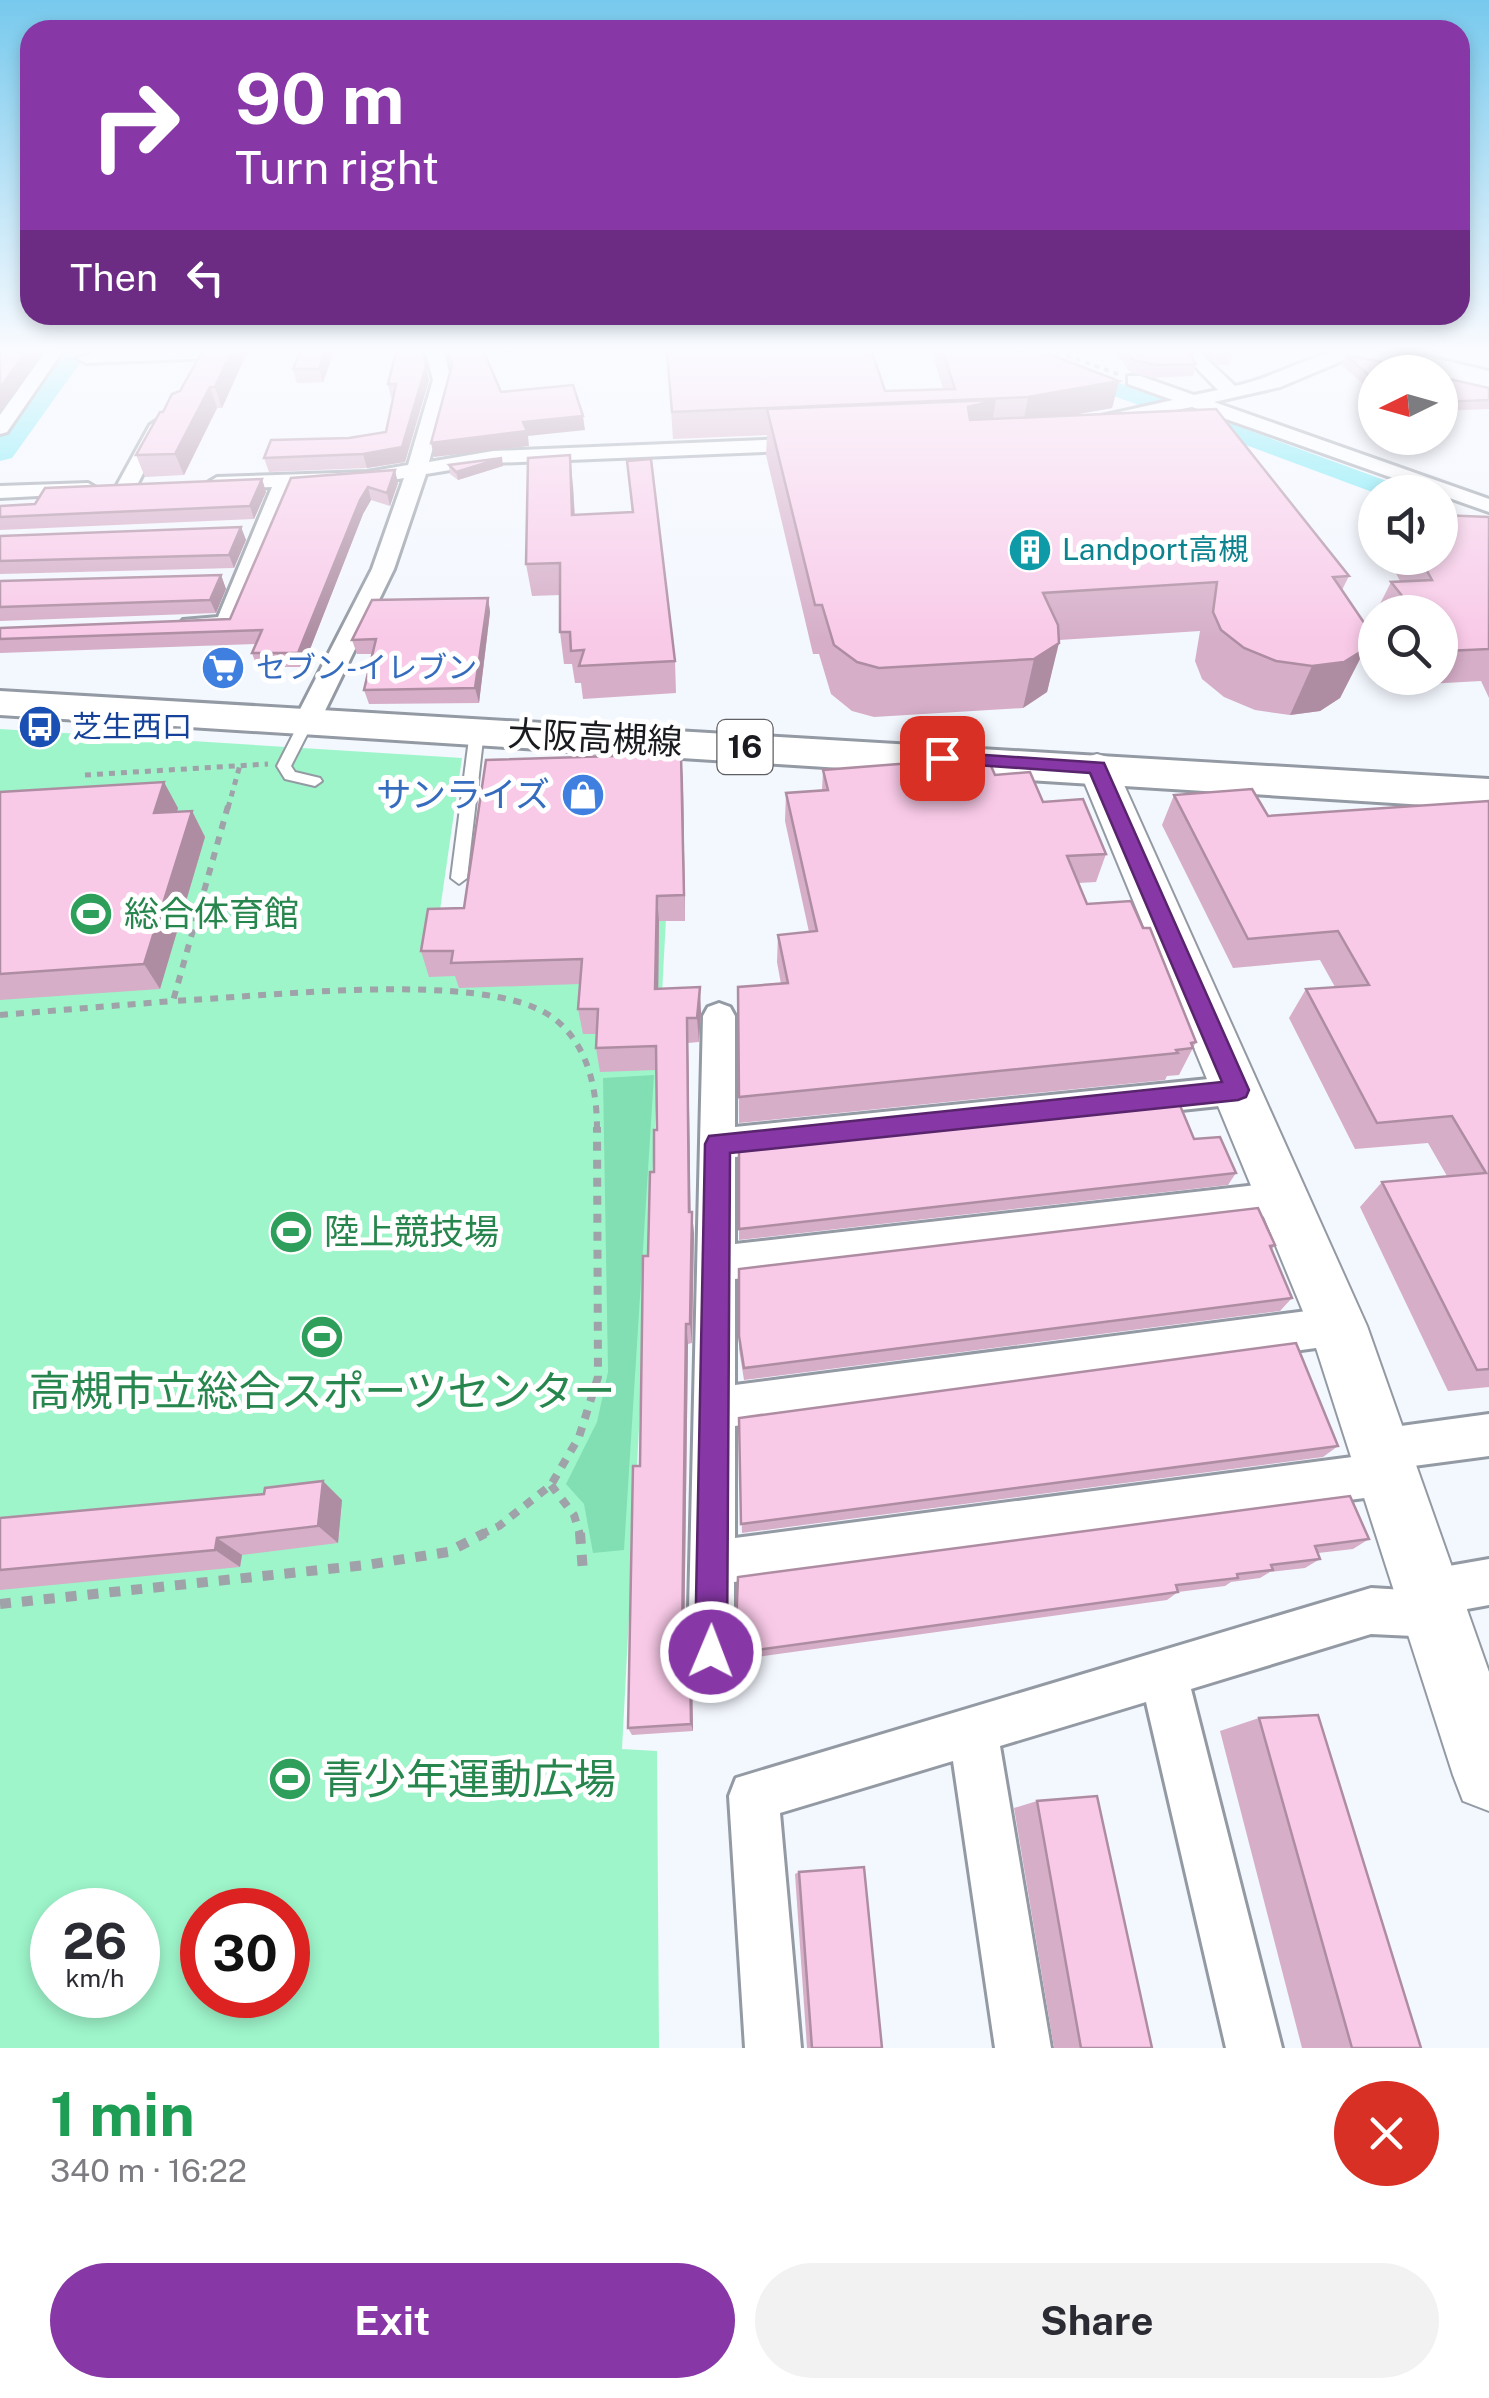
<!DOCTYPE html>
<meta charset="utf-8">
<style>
:root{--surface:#fff;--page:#f2f2f3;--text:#2b2b33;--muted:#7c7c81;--accent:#8737a6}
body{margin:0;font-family:"Public Sans","Noto Sans JP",sans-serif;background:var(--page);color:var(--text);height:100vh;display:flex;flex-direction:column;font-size:38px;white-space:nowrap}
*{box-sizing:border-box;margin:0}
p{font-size:32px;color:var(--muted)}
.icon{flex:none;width:55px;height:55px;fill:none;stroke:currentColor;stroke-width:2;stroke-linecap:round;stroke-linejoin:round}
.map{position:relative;height:2048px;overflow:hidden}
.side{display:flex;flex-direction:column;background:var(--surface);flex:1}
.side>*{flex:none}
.guide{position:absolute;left:20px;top:20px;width:1450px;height:305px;border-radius:30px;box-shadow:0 5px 15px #0003;background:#8737a6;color:#fff;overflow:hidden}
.needle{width:65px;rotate:265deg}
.controls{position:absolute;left:1358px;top:355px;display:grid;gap:20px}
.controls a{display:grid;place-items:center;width:100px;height:100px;border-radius:50%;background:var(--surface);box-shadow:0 5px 15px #0003;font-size:50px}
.speed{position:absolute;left:30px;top:1888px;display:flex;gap:20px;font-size:50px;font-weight:700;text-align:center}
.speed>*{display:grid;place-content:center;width:130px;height:130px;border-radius:50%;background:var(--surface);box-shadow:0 5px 15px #0003;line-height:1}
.speed small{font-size:25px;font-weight:400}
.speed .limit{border:15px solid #d22;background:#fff;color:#111}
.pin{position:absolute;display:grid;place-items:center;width:85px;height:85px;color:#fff;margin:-42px;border-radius:20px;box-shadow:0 5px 15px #0006}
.me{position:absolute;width:110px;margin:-55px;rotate:1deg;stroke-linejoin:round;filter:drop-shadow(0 0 8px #0008)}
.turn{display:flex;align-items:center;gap:35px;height:210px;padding:0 50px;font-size:45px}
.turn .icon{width:130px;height:130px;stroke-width:2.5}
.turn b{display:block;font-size:70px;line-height:85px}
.then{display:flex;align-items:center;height:95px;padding:0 50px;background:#0003;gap:20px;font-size:38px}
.round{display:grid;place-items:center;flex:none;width:105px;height:105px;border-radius:52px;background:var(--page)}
.headline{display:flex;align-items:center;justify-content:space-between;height:170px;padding:0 50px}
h1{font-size:60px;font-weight:700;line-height:75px;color:#1e9e55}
.button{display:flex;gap:20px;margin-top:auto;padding:20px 50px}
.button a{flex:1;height:115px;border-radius:60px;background:var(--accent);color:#fff;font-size:40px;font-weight:700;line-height:115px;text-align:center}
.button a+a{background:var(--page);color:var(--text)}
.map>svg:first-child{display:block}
</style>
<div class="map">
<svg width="1489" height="2048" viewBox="0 0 1489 2048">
<rect width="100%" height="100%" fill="#f3f7fe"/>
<path fill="#9ef5ca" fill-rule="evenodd" d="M0,729L462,758L438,924L666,918L622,1749L657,1751L659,2048H0ZM52,1910H138V1995H52ZM202,1910H288V1995H202Z"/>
<polygon fill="#82dfb3" points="654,1075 624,1550 593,1553 584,1504 566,1484 597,1422 608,1372 603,1078"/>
<polygon fill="#6de8f4" points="996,352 1035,352 1417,492 1375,493"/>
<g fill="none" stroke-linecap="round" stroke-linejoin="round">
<polygon fill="#6de8f4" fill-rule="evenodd" points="57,352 129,352 125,358 80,363 12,458 0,461 0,428"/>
<g stroke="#939aa3" stroke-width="4">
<g id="lane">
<polygon points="307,717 314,721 291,766 295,772 320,778 322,781 315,786 285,779 277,766 300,721"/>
<polygon points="477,727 484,731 467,878 459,884 451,878 470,731"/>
</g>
</g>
<g stroke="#939aa3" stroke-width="6">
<g id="street">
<polygon points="45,352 62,352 7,432 0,434 0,415"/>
<polygon points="100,352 246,352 238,357 86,363 77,358"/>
<polygon points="426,352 444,352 451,380 429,462 493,451 811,438 821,444 811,450 493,463 426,474 394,569 320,721 316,727 298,727 294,721 372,569 404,478 367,484 293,487 235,629 191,632 179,625 183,620 218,617 272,487 217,489 207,483 217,477 367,472 408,465 433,380"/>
<path d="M1181,352H1199L1235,386C1269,379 1298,361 1332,353C1359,346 1395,361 1423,368L1425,372H1397L1349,358L1280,387L1214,402L1489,499V512L1192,407L1097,425V417L1173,400L1128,384V376H1140L1194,395L1218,390Z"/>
<polygon points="159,419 168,425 136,487 126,493 119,491 116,487 150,425"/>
<polygon points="88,483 98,489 95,493 0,498 0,486"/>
<polygon points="719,1003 730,1007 735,1016 735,1127 1238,1076 1250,1080 1255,1090 1250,1100 1238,1104 735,1157 735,1244 1284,1182 1297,1187 1302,1198 1297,1209 1284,1214 735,1279 735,1385 1338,1307 1352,1313 1358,1326 1352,1339 1338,1345 735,1426 735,1538 1360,1456 1358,1450 1364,1435 1379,1429 1489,1414 1489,1456 1406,1467 1408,1474 1402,1489 1387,1495 734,1582 734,1652 728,1669 711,1675 694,1669 688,1652 703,1016 708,1007"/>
<polygon points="1489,1559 1489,1605 1456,1611 1450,1630 1434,1637 1371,1634 1191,1689 1282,2048 1226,2048 1146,1702 1000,1746 1051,2048 995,2048 953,1761 780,1813 801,2048 745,2048 729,1796 736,1778 1371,1588 1405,1590 1410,1577 1426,1570"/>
</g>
</g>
<g stroke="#939aa3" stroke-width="4">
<polygon id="secondary" points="1097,754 1111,758 1116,767 1367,1326 1489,1672 1489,1811 1463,1801 1453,1775 1309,1326 1078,767 1083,758"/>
</g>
<g stroke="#939aa3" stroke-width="6">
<g id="primary">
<polygon points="1359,352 1409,352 1489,371 1489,389 1440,377 1440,372 1423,372 1363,358"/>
<polygon points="0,691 1489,779 1489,809 0,715"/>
</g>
</g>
<polyline stroke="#9fa2a8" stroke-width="4" stroke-dasharray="5 5" stroke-linecap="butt" points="1057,352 1118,374"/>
<g stroke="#9fa2a8" stroke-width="5" stroke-dasharray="6 6" stroke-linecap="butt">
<polyline points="85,775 268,764"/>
<polyline points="228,808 240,765"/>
</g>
<g stroke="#9fa2a8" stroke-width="6" stroke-dasharray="8 8" stroke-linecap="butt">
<path d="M228,806L173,1001C262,997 479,970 549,1015C587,1040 597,1087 597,1129"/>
<polyline points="0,1015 173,1001"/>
</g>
<g stroke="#9fa2a8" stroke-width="8" stroke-dasharray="9 9" stroke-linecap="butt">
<polyline points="551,1485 574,1515 580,1535"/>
<polyline points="480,1535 499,1526 551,1485 579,1437 598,1377 597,1127"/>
</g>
<g stroke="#9fa2a8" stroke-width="10" stroke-dasharray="11 11" stroke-linecap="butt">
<polyline points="580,1533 583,1572"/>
<polyline points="0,1604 366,1565 448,1552 485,1533"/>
</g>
<use href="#lane" fill="#fff" fill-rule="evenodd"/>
<use href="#street" fill="#fff" fill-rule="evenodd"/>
<use href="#secondary" fill="#fff" fill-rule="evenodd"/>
<use href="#primary" fill="#fff" fill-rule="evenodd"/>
</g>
<g fill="#d6aec8">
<polygon points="202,352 244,352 245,357 222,408 217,408 184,475 145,477 136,455 163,412 180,391"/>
<polygon points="300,352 334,352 323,382 297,383 293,369"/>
<polygon points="667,352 885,391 943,389 932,352 1044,352 1119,381 1112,408 1070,415 1349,576 1342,590 1365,649 1340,698 1320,711 1290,715 1255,710 1224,697 1202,679 1195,661 1200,631 1059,640 1047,692 1023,708 874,717 852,711 831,694 819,654 813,654 766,455 767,435 673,439"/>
<polygon points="1115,352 1192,352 1193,354 1192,358 1196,364 1193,376 1153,378 1130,372"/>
<polygon points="1203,352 1232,352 1233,353 1229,365 1218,365"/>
<polygon points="1346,355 1375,372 1375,395 1342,365"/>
<polygon points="1440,377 1489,388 1489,409 1440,411"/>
<polygon points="429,380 405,462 367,468 269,472 264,458 349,438 386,432 393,398 391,398 388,384"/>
<polygon points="627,461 675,661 676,693 583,699 581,683 575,683 572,664 564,664 560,632 560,595 532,596 526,564 573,486 575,515 632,512"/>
<polygon points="449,465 503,466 458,480 450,474"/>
<polygon points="291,478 398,483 390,506 371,500 363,514 303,667 257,667 252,653 255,644 0,653 0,628 230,619"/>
<polygon points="262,479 266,492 254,519 0,530 0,506 35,504"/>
<polygon points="1489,517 1489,698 1481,681 1427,684 1422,678 1440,678 1440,612 1376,612 1391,582 1400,581 1388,558 1440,558"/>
<polygon points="241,527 246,540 234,568 0,574 0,536"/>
<polygon points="221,575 226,589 216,613 0,621 0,581"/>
<polygon points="488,598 490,612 479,703 369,704 364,690 373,654 357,654 352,640"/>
<polygon points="823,770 995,775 1043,802 1106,854 1096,882 1078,883 1087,904 1143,928 1196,1042 1179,1075 1167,1076 1165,1080 739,1123 738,987 781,984 777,962 778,935 809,932 785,821 786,793 822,790"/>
<polygon points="683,780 685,921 659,921 658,989 701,1012 699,1042 688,1043 690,1212 692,1212 694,1234 692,1343 688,1344 684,1648 692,1672 693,1731 632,1735 628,1728 648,1256 657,1130 656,1070 600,1072 596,1048 597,1034 583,1034 578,1009 580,984 459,988 455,976 429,977 421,951 464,908"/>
<polygon points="0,792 178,808 177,811 192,811 205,837 160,989 0,1000"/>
<polygon points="1174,795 1268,816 1489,801 1489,1387 1448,1391 1360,1207 1382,1182 1447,1176 1428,1143 1355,1149 1289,1018 1306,989 1335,987 1320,960 1233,968 1162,825"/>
<polygon points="739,1149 1236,1173 1228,1185 739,1240"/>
<polygon points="1275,1245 1272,1249 1292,1298 1280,1311 744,1380 739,1349 739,1269"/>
<polygon points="739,1418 1338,1446 1323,1457 742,1533"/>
<polygon points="342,1500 338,1543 242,1555 240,1567 0,1590 0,1518"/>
<polygon points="1369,1539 1353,1549 1318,1553 1320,1559 1305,1568 1270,1572 1260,1578 1231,1582 1225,1586 1178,1592 1167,1600 735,1660 738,1577"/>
<polygon points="1259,1718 1421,2048 1302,2048 1220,1731"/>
<polygon points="1037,1801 1152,2048 1054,2048 1014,1808"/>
<polygon points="799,1872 882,2048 807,2048 795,1874"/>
</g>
<g fill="#ae8da2">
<polygon points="26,352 42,352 0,411 0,388"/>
<polygon points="231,352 244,352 245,357 222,408 215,387"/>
<polygon points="325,352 334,352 323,382 319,369"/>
<polygon points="426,366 429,380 405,462 367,468 363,454 402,447"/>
<polygon points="1119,381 1112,408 1023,424 1028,397"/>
<polygon points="210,387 217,408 184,475 175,454"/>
<polygon points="996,400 988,445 961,452 968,407"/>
<polygon points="583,416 585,430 528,436 529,446 434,457 431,443 523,422"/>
<polygon points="570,455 573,486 576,547 572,515"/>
<polygon points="502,458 503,466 458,480 456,472"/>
<polygon points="395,470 398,483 390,506 387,493"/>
<polygon points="262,479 266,492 254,519 250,506"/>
<polygon points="368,487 371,500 363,514 303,667 298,653 360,500"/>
<polygon points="241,527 246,540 234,568 229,555"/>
<polygon points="221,575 226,589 216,613 210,600"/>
<polygon points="488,598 490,612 479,703 475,688"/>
<polygon points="1059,643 1047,692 1023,708 1034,659"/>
<polygon points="1365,649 1340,698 1320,711 1290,715 1312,666"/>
<polygon points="681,754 683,780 685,921 684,895"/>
<polygon points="164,782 178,808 168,839 154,813"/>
<polygon points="192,811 205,837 160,989 144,964"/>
<polygon points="657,896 659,921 658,1014 655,989"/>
<polygon points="700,987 701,1012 699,1042 697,1018"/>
<polygon points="687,1018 688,1043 691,1234 689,1212"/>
<polygon points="692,1212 694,1234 692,1343 690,1324"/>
<polygon points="686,1324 688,1344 684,1652 682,1642"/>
<polygon points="323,1481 342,1500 338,1543 318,1526"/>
<polygon points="217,1538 242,1555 240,1567 215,1550"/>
<polygon points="690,1662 692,1672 693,1731 691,1724"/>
</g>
<g fill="#f9cae8" stroke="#ae8da2" stroke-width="2.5">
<polygon points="0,352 26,352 0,388"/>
<polygon points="202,352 231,352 215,387 210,387 175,454 136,455 160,412 163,412 172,394 180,391"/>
<polygon points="300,352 325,352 319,369 293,369"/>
<polygon points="396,352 423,352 426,366 402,447 363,454 264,458 271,440 349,438 386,432 396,384 388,384"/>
<polygon points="448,352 484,352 501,392 573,385 583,416 523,422 527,431 431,443 452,365"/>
<polygon points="667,352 872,352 885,391 955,389 943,352 1044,352 1119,381 1028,397 672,412"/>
<polygon points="1127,352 1192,352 1193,354 1189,354 1196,364 1157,365 1133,360"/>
<polygon points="1346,355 1403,366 1398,372 1375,372 1375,381"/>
<polygon points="1440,377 1489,388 1489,400 1440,402"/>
<polygon points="996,400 968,407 970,420 1216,409 1349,576 1333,577 1369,630 1365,649 1344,662 1312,666 1276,661 1244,648 1221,630 1213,612 1217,582 1043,593 1058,625 1059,643 1034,659 879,668 857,662 834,645 822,605 815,605 767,409"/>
<polygon points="570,455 572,515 633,512 627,461 651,459 675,661 579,666 584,650 571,651 570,632 560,632 560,563 526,564 528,458"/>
<polygon points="502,458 456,472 449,465"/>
<polygon points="395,470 387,493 368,487 360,500 298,653 252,653 262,630 0,639 0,628 230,619 291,478"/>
<polygon points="262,479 250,506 0,517 0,506 35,504 45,488"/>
<polygon points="1440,515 1489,517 1489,649 1445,651 1440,644 1440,612 1415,612 1391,582 1432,580 1420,558 1440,558"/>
<polygon points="241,527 229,555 0,561 0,536"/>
<polygon points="221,575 210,600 0,607 0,581"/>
<polygon points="488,598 475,688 364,690 376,639 352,640 372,600"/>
<polygon points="681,754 684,895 657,896 655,989 700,987 697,1018 687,1018 689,1212 692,1212 690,1324 686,1324 682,1642 690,1662 691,1724 628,1728 633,1466 640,1466 643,1256 648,1256 650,1172 654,1172 654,1130 657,1130 656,1046 596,1048 598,1009 578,1009 582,959 451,963 453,951 421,951 428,909 464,908 486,760"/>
<polygon points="987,757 995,775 1030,772 1043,802 1083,799 1106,854 1067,856 1087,904 1131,901 1143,928 1150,928 1196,1042 1191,1043 1193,1048 1176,1050 1178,1053 739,1097 738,987 788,983 778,935 817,931 786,793 828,790 823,770"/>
<polygon points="164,782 154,813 192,811 144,964 0,974 0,792"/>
<polygon points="1252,789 1268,816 1489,801 1489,1369 1477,1370 1382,1182 1486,1173 1452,1116 1377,1123 1306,989 1369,985 1338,931 1248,939 1174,795"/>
<polygon points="1179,1103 1194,1139 1220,1137 1236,1173 739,1229 739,1149"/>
<polygon points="1258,1208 1275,1245 1270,1246 1292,1298 744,1368 739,1336 739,1269"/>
<polygon points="1296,1343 1338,1446 741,1524 739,1418"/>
<polygon points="323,1481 318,1526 217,1538 215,1550 0,1570 0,1518 264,1494 265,1488"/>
<polygon points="1350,1496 1369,1539 1315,1546 1320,1559 1271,1565 1273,1570 1237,1574 1238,1578 1176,1585 1178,1592 735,1653 738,1577"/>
<polygon points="1318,1715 1421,2048 1352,2048 1259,1718"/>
<polygon points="1097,1796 1152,2048 1081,2048 1037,1801"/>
<polygon points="864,1867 882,2048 812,2048 799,1872"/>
</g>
<linearGradient id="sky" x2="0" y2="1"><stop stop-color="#77c9ed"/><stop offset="0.55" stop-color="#fafbff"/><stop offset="1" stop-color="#fafbff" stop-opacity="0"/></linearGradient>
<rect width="1489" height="639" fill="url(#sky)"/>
<polygon fill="#8737a6" stroke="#58246c" stroke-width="2.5" points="942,752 1104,763 1249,1090 1246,1097 1238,1100 730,1153 727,1652 723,1663 711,1668 699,1663 695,1652 705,1144 709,1136 1222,1082 1090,773 935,762 935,754"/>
<defs>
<g id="building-disc" transform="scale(2.25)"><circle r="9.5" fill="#0f9aa8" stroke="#fff"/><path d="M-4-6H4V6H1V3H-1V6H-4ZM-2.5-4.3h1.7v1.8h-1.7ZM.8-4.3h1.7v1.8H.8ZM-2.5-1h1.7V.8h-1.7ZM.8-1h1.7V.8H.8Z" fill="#fff"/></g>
<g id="supermarket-disc" transform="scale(2.25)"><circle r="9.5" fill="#3f7fe0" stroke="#fff"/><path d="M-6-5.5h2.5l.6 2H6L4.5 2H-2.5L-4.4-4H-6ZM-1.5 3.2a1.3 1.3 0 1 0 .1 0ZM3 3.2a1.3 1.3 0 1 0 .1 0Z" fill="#fff"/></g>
<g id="bus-disc" transform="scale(2.25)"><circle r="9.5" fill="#1a4fb4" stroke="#fff"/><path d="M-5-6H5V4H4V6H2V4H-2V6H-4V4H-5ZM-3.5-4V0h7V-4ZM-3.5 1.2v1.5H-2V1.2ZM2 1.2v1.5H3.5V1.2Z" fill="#fff"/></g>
<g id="shop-disc" transform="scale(2.25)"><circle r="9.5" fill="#3f7fe0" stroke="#fff"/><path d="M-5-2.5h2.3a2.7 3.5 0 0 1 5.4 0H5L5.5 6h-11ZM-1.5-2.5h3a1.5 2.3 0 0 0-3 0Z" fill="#fff"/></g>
<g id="stadium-disc" transform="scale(2.25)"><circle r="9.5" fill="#2e9e5b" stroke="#fff"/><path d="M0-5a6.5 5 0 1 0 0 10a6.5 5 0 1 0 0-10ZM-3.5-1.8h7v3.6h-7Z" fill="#fff"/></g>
</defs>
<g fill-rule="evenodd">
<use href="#building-disc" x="1030" y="550"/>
<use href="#supermarket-disc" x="223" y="668"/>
<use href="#bus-disc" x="40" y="727"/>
<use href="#shop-disc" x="583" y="795"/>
<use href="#stadium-disc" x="91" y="914"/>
<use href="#stadium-disc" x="291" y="1232"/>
<use href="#stadium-disc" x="322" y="1337"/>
<use href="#stadium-disc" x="290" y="1779"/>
</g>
<g text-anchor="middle" stroke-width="10" stroke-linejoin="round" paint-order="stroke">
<g font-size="30" fill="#0d838f" stroke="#fff" text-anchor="start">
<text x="1062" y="560">Landport高槻</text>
</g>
<g font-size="30" fill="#366cbe" stroke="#fff" text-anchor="start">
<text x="256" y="678">セブン-イレブン</text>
</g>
<g font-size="30" fill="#164399" stroke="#fff" text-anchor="start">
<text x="72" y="737">芝生西口</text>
</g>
<rect fill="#fff" stroke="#5e5f62" stroke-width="2.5" x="717.5" y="720" width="55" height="54" rx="8"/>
<g font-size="32" font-weight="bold" fill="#191b1f">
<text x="745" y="758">16</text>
</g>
<g font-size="35" fill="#191b1f" stroke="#fff">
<text transform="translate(595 738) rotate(3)" y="12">大阪高槻線</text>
</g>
<g font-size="35" fill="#366cbe" stroke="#fff" text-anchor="end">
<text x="550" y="807">サンライズ</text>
</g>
<g font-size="35" fill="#27864d" stroke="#fff" text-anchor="start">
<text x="124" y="926">総合体育館</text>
<text x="324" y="1244">陸上競技場</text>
</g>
<g font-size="42" fill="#27864d" stroke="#fff">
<text x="322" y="1406">高槻市立総合スポーツセンター</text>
<text x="322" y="1794" text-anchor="start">青少年運動広場</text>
</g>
</g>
</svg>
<div class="controls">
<a><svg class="needle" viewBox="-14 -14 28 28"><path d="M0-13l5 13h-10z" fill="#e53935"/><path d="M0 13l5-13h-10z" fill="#7c7c81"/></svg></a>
<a><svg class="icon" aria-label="sound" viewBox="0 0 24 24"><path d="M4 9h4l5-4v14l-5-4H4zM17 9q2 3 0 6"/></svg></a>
<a><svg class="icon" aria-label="search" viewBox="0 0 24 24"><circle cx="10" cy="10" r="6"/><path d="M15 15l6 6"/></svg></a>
</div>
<div class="speed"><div>26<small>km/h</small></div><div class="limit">30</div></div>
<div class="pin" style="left:942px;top:758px;background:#d93025"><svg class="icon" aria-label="arrive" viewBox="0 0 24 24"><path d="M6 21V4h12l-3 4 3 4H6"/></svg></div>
<svg class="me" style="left:711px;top:1652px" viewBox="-20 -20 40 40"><circle r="17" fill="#8737a6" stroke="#fff" stroke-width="3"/><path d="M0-11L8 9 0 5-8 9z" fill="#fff"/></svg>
<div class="guide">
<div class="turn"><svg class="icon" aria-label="right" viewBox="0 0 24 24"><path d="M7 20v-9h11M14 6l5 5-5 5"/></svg><div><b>90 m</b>Turn right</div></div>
<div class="then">Then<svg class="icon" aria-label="left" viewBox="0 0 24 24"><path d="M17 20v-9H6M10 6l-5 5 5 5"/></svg></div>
</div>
</div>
<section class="side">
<div class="headline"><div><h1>1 min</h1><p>340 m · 16:22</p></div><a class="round" style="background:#d93025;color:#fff"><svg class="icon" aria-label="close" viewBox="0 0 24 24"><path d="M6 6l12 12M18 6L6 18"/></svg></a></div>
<div class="button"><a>Exit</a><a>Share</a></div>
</section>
